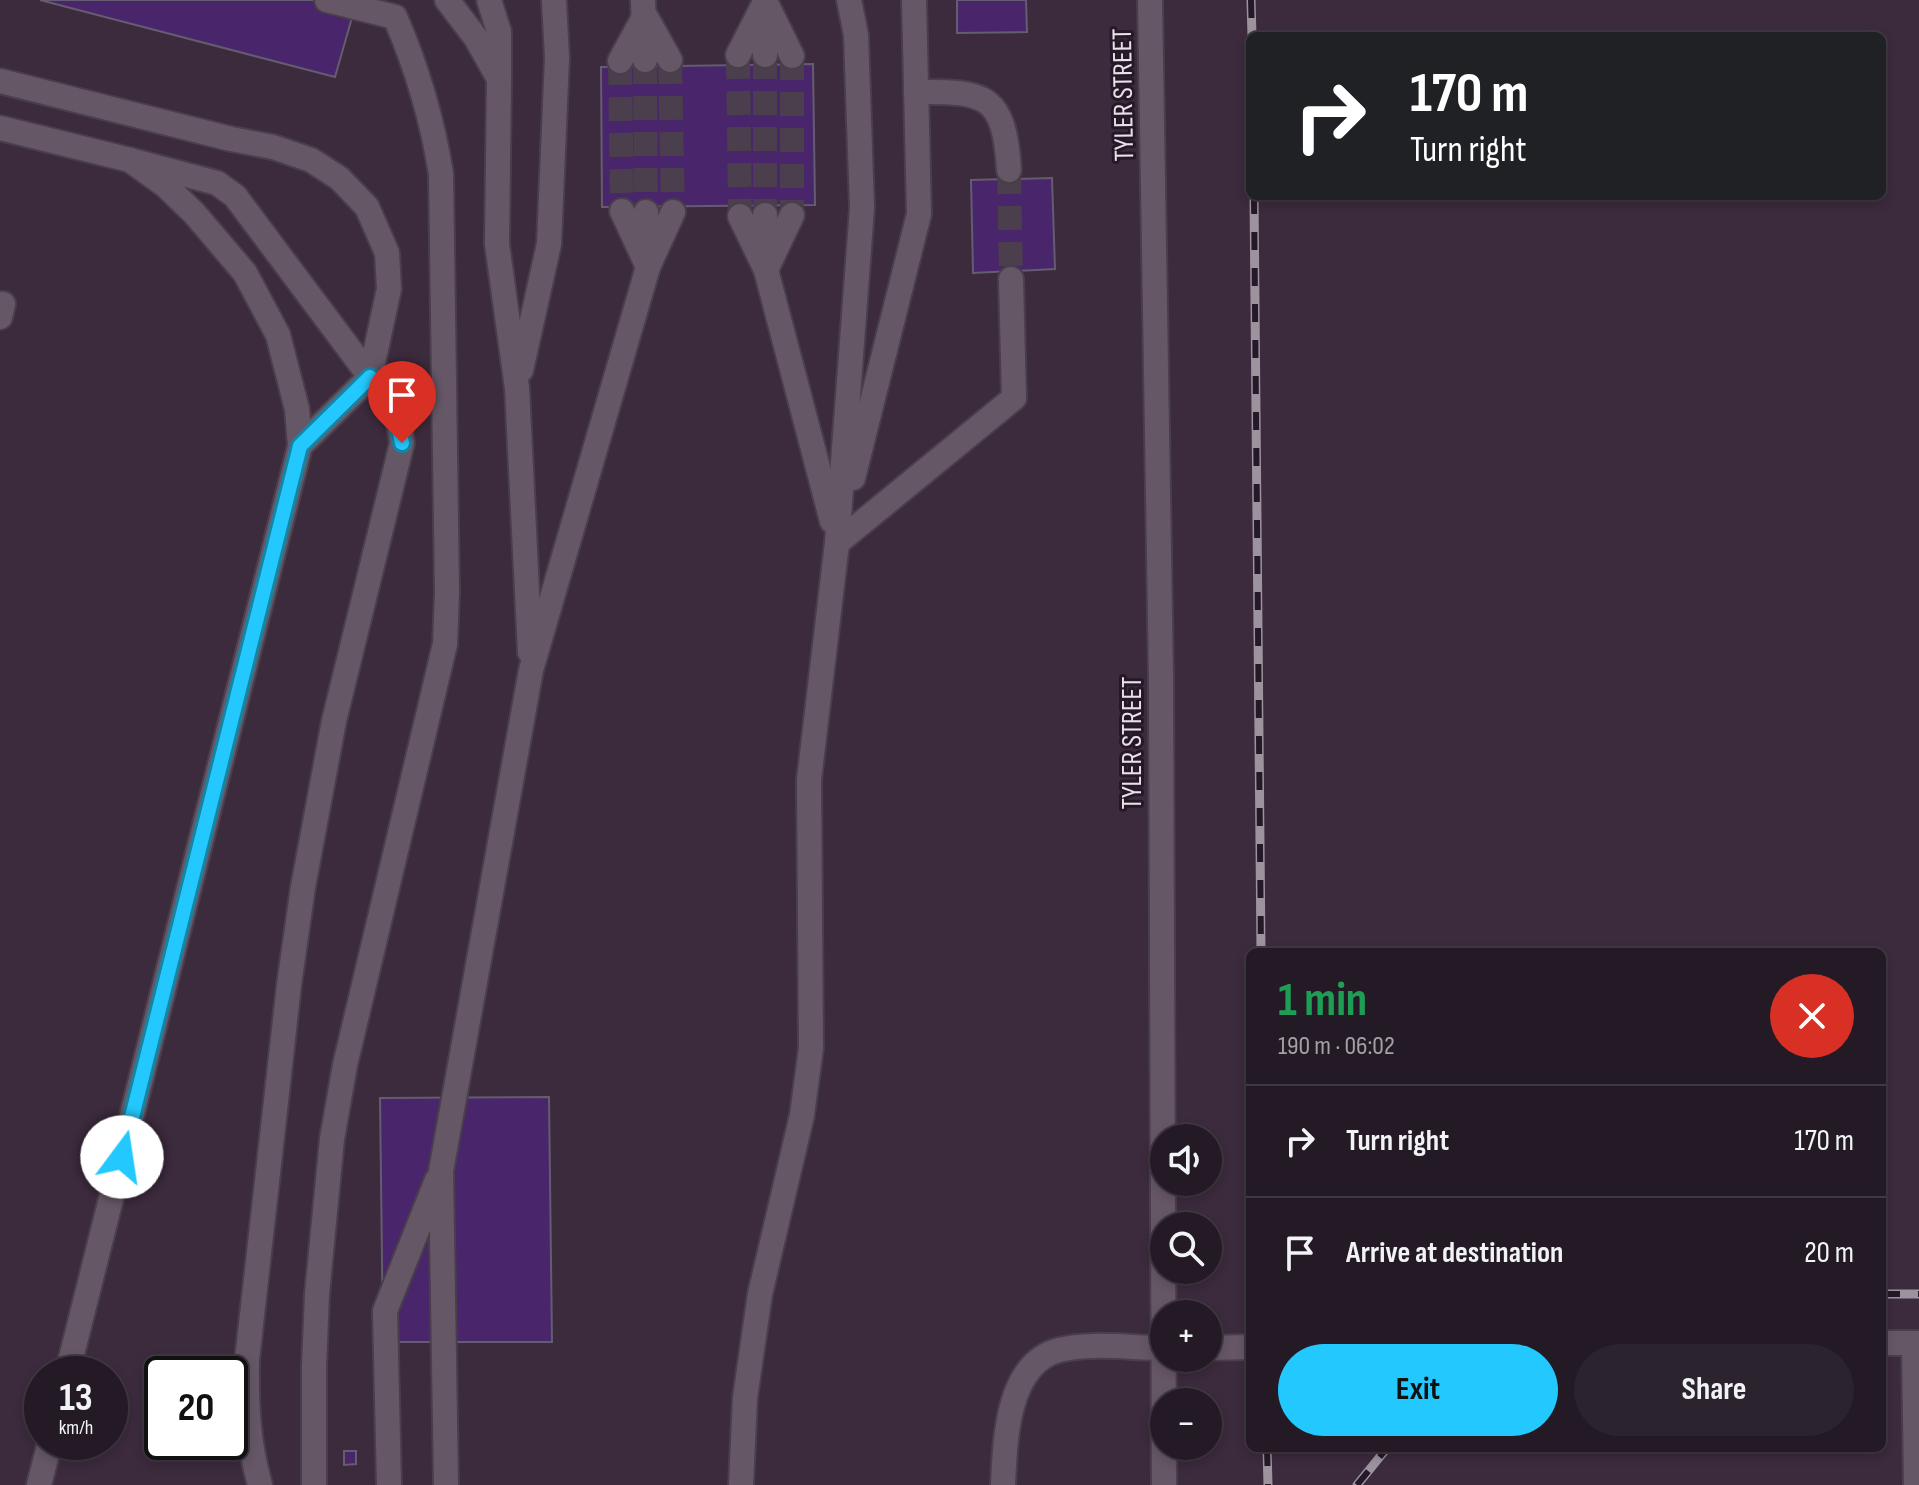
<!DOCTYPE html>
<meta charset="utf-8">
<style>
:root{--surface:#231a25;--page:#2b232d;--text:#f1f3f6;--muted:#a3a1a7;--line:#403842;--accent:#23c9fe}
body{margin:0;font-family:"Sofia Sans Condensed",sans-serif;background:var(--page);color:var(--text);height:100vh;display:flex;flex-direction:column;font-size:30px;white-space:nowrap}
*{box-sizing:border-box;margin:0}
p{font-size:26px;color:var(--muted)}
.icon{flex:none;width:44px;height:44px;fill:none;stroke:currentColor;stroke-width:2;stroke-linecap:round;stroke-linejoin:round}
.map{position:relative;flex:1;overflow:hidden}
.details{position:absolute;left:1246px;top:948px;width:640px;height:504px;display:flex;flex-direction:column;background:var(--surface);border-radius:12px;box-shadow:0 4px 12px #0003,0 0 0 2px var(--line)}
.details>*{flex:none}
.guide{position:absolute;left:1246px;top:32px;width:640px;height:168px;border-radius:12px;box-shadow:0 4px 12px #0003,0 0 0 2px var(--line);background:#202124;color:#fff;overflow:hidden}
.tools{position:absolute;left:1150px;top:1124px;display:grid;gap:16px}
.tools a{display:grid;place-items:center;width:72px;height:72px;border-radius:50%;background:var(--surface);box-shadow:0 4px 12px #0003,0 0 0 2px var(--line);font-size:40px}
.speed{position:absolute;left:24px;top:1356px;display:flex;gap:16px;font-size:40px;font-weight:700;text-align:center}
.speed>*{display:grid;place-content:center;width:104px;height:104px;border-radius:50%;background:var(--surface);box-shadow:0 4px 12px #0003,0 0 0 2px var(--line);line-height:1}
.speed small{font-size:20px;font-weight:400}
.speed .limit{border:4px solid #111;border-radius:12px;background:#fff;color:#111}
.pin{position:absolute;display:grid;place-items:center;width:68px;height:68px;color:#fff;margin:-82px -34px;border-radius:50% 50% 50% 0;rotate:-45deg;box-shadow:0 0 8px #0007}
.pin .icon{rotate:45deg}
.me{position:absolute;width:88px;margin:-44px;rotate:14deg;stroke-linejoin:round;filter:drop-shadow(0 0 6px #0008)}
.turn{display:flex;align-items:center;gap:28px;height:168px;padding:0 32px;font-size:36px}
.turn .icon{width:104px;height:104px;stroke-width:2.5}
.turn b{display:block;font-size:56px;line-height:68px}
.round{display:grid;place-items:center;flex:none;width:84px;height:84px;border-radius:42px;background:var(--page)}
.summary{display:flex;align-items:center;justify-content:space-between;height:136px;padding:0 32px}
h1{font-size:48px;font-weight:700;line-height:60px;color:#1e9e55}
.action{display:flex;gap:16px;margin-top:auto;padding:16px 32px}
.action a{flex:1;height:92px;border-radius:48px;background:var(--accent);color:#111;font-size:32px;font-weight:700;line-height:92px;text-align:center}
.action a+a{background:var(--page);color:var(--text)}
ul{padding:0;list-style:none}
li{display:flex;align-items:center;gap:24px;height:112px;padding:0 32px;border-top:2px solid var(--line)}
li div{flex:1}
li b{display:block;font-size:30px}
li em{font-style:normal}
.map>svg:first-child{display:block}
</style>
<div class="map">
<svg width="1919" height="1485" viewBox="0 0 1919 1485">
<rect width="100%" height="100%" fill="#2f2231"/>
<path fill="#3c2a3d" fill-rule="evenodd" d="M0,0H1919V1485H0ZM1250,36H1882V196H1250ZM1250,952H1882V1448H1250ZM1164,1138H1208V1182H1164ZM1164,1226H1208V1270H1164ZM1164,1314H1208V1358H1164ZM42,1374H110V1442H42ZM162,1374H230V1442H162ZM1164,1402H1208V1446H1164Z"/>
<g fill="#49256b" stroke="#645c6f" stroke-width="2">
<polygon points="40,0 357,0 335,77"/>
<polygon points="957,0 1026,0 1027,32 957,33"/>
<polygon points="813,64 815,205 602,207 601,67"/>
<polygon points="1052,178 1055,269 973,273 971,180"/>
<polygon points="549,1097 552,1342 383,1342 380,1098"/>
<polygon points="344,1451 356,1451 356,1464 344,1465"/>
</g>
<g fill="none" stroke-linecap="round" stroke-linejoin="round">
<g stroke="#4b3e4d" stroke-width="24" stroke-dasharray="24 12" stroke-linecap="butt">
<polyline points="738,55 740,216"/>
<polyline points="765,55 765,215"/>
<polyline points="792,56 792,215"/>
<polyline points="645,60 646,212"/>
<polyline points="670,60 673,212"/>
<polyline points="620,61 622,211"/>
<polyline points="1009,170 1011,279"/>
</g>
<g stroke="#493f4a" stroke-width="28">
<g id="minor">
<polyline points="447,0 476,38 499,79 497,244 517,388 530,652"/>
<polyline points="489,0 499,32 499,76"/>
<polyline points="643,0 645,60"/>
<polyline points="1150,0 1161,678 1164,1485"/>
<polyline points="765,1 792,56"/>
<polyline points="646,17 670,60"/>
<polyline points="738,55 766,0"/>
<polyline points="765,55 765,5"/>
<polyline points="620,61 644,17"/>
<polyline points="0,81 231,139 273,147 311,160 339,178 367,207 387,253 389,289 370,377 300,446 67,1374"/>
<path d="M916,92C987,91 1004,95 1009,170"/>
<polyline points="0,128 130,160 166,186 194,213 245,273 278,335 297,409 300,446"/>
<path d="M130,160L217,183L235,196L389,402L399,424L402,443L334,721L303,887L289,985L247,1360C246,1403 248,1443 260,1485"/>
<polyline points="622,211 648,267"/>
<polyline points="646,212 648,257"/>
<polyline points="765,215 766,263"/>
<polyline points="740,216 766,270 832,521"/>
<polyline points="766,270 792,215"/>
<polyline points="0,304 3,304 0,317"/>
<polyline points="521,370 549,244 557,58 554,0"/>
<polyline points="853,478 919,214 914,0"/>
<polyline points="837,543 1014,398 1011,279"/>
<polyline points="1882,1343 1919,1343"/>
<polyline points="1914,1343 1916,1485"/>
<polyline points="1208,1348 1250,1347"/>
<polyline points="39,1485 50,1442"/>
<path d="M314,1485V1367L317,1294L332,1139L345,1065L445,644L447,592L441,174C432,118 418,70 395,17L327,0"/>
<polyline points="389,1485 385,1311 437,1180"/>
<polyline points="446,1485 441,1171 531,670 648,267 673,212"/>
<polyline points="741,1485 745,1398 760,1294 802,1115 811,1048 809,780 837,543 862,208 856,35 849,0"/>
<path d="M1003,1485C1005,1443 1006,1364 1059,1350C1091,1342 1130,1348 1164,1348"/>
</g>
</g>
<use href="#minor" stroke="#665767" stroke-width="24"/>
<g stroke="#9d939f" stroke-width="9">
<g id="rail">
<polyline points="1251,0 1252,36"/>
<polyline points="1254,196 1261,952"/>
<polyline points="1882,1294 1919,1294"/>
<polyline points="1267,1448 1268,1485"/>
<polyline points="1357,1485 1387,1448"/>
</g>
</g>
<use href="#rail" stroke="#261927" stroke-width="6" stroke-dasharray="18" stroke-linecap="butt"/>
</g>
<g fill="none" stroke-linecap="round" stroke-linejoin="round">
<g stroke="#1783a5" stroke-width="20">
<path id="route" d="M122,1157L300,446L370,377C386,399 398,416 402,443"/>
</g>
<use href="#route" stroke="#23c9fe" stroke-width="14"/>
</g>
<g text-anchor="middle" stroke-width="6" stroke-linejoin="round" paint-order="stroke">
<g font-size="28" fill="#e9e0ea" stroke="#261927">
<text transform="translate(1122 95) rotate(-91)" y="10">TYLER STREET</text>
<text transform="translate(1131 743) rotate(-90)" y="10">TYLER STREET</text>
</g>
</g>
</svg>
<div class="tools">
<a><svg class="icon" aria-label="sound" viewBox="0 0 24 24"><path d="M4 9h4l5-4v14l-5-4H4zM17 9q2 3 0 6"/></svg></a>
<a><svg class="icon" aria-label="search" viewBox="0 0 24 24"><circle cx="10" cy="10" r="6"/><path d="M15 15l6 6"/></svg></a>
<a>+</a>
<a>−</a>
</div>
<div class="speed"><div>13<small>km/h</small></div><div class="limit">20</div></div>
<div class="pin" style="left:402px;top:443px;background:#d93025"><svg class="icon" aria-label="arrive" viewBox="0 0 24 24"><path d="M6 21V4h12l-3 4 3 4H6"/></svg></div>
<svg class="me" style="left:122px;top:1157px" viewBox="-20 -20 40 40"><circle r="19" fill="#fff"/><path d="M0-13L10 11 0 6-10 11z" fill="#23c9fe"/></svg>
<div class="guide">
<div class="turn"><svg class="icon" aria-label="right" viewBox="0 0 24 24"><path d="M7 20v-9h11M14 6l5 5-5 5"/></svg><div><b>170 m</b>Turn right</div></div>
</div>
<section class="details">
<div class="summary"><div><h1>1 min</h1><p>190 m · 06:02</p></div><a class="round" style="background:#d93025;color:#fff"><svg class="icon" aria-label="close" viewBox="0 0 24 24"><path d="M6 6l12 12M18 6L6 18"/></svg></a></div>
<ul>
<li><svg class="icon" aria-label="right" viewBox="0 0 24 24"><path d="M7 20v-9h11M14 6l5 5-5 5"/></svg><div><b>Turn right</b></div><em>170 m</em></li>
<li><svg class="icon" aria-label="arrive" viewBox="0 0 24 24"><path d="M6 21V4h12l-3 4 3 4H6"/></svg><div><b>Arrive at destination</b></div><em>20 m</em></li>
</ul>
<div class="action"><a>Exit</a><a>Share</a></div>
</section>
</div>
